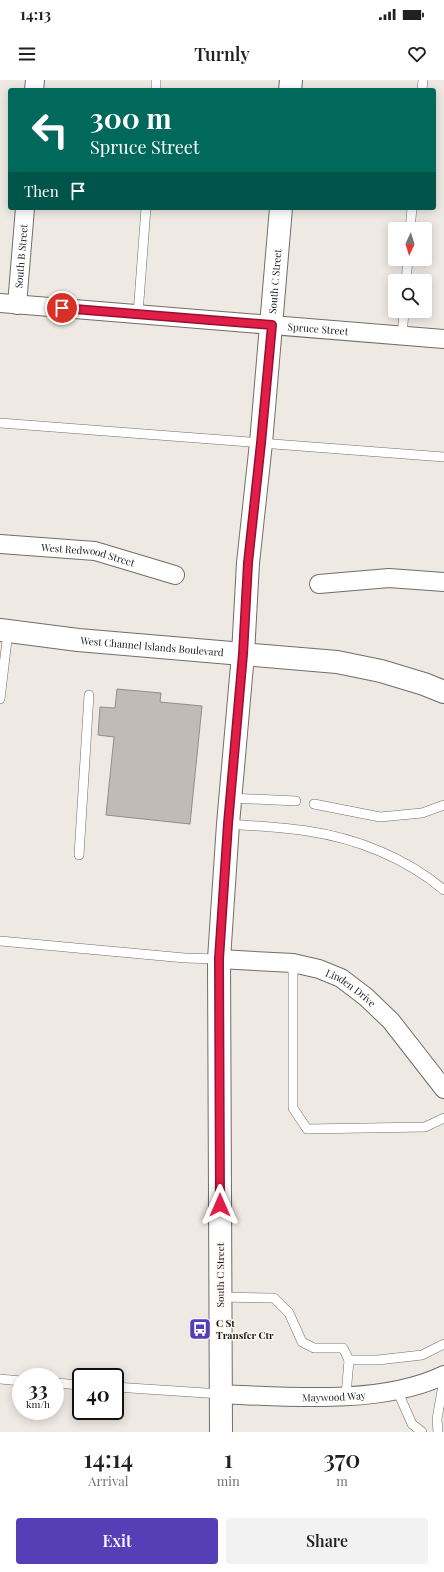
<!DOCTYPE html>
<style>
:root{--surface:#fff;--page:#f2f2f2;--text:#202124;--muted:#757577;--accent:#543fb7}
body{margin:0;font-family:"Playfair Display",serif;background:var(--page);color:var(--text);height:100vh;display:flex;flex-direction:column;font-size:15px;white-space:nowrap}
*{box-sizing:border-box;margin:0}
p{font-size:13px;color:var(--muted)}
.icon{flex:none;width:22px;height:22px;fill:none;stroke:currentColor;stroke-width:2;stroke-linecap:round;stroke-linejoin:round}
.map{position:relative;height:1352px;overflow:hidden}
.details{display:flex;flex-direction:column;background:var(--surface);flex:1}
.details>*{flex:none}
.top-card{position:absolute;left:8px;top:8px;width:428px;height:122px;border-radius:4px;box-shadow:0 2px 10px #0003;background:#00695c;color:#fff;overflow:hidden}
.needle{width:26px;rotate:184deg}
.controls{position:absolute;left:388px;top:142px;display:grid;gap:8px}
.controls a{display:grid;place-items:center;width:44px;height:44px;border-radius:4px;background:var(--surface);box-shadow:0 2px 10px #0003;font-size:20px}
.speed{position:absolute;left:12px;top:1288px;display:flex;gap:8px;font-size:20px;font-weight:700;text-align:center}
.speed>*{display:grid;place-content:center;width:52px;height:52px;border-radius:50%;background:var(--surface);box-shadow:0 2px 10px #0003;line-height:1}
.speed small{font-size:10px;font-weight:400}
.speed .limit{border:2px solid #111;border-radius:6px;background:#fff;color:#111}
.pin{position:absolute;display:grid;place-items:center;width:34px;height:34px;color:#fff;margin:-17px;border:2px solid #fff;border-radius:50%;box-shadow:0 1px 4px #0007}
.me{position:absolute;width:44px;margin:-22px;rotate:0deg;stroke-linejoin:round;filter:drop-shadow(0 0 3px #0008)}
.turn{display:flex;align-items:center;gap:14px;height:84px;padding:0 16px;font-size:18px}
.turn .icon{width:52px;height:52px;stroke-width:2.5}
.turn b{display:block;font-size:28px;line-height:34px}
.then{display:flex;align-items:center;height:38px;padding:0 16px;background:#0003;gap:8px;font-size:15px}
.eta{display:flex;justify-content:space-evenly;align-items:center;height:68px;text-align:center}
.eta b{font-size:24px;font-weight:600;line-height:28px}
.primary-button{display:flex;gap:8px;margin-top:auto;padding:8px 16px}
.primary-button a{flex:1;height:46px;border-radius:4px;background:var(--accent);color:#fff;font-size:16px;font-weight:600;line-height:46px;text-align:center}
.primary-button a+a{background:var(--page);color:var(--text)}
.status{display:flex;justify-content:space-between;align-items:center;height:28px;padding:0 20px;background:var(--surface);direction:ltr}
.status svg{height:11px;fill:currentColor}
header{display:flex;justify-content:space-between;align-items:center;height:52px;padding:0 16px;background:var(--surface);font-size:18px;font-weight:600}
.map>svg:first-child{display:block}
</style>
<div class="status"><b>14:13</b><svg viewBox="0 0 49 12"><path d="M0 12V9h3v3zM5 12V6h3v6zM10 12V3h3v9zM15 12V0h3v12zM26 1h20v11H26zM47 4h2v5h-2z"/></svg></div>
<header><svg class="icon" aria-label="menu" viewBox="0 0 24 24"><path d="M4 6h16M4 12h16M4 18h16"/></svg>Turnly<svg class="icon" aria-label="heart" viewBox="0 0 24 24"><path d="M12 20l-8-8c-3-5 5-10 8-4 3-6 11-1 8 4z"/></svg></header>
<div class="map">
<svg width="444" height="1352" viewBox="0 0 444 1352">
<rect width="100%" height="100%" fill="#efe9e4"/>
<polygon fill="#c1bbb6" stroke="#938d89" points="117,609 161,613 160,622 202,626 190,744 106,735 114,657 98,655 100,627 115,628"/>
<g fill="none" stroke-linecap="round" stroke-linejoin="round">
<g stroke="#726d68" stroke-width="10">
<g id="service">
<polyline points="156,10 156,0"/>
<polyline points="422,10 423,0"/>
<polyline points="410,149 412,128"/>
<polyline points="406,201 408,179"/>
<polyline points="138,234 146,128"/>
<polyline points="402,257 404,231"/>
<polyline points="0,343 444,377"/>
<polyline points="0,619 8,552"/>
<polyline points="230,718 296,721"/>
<polyline points="314,724 380,737 422,733 444,725"/>
<path d="M228,744C254,746 281,747 307,751C356,758 406,778 444,810"/>
<polyline points="79,775 89,615"/>
<polyline points="0,861 185,878 219,879"/>
<polyline points="293,883 293,1028 307,1049 425,1047 444,1038"/>
<polyline points="220,1217 274,1218 289,1233 302,1262 314,1268 343,1268 349,1280"/>
<polyline points="0,1299 21,1301"/>
<polyline points="55,1303 81,1305"/>
<polyline points="115,1307 221,1314"/>
<polyline points="397,1310 412,1344 422,1352"/>
<polyline points="346,1315 349,1280 378,1280 422,1275 444,1264"/>
<polyline points="438,1352 437,1339 444,1299"/>
</g>
</g>
<g stroke="#726d68" stroke-width="20">
<g id="minor">
<polyline points="34,10 35,0"/>
<path id="s1" d="M0,223L444,259"/>
<path id="s2" d="M17,225L25,128"/>
<path id="s3" d="M0,464L95,471L175,495"/>
<polyline points="319,504 389,498 444,502"/>
<path id="s4" d="M219,879L293,883L319,889L341,898L366,917L391,941L444,1009"/>
<path id="s5" d="M221,1314C289,1317 382,1325 444,1295"/>
</g>
</g>
<g stroke="#726d68" stroke-width="24">
<g id="tertiary">
<polyline points="290,10 291,0"/>
<path id="s6" d="M221,1352L219,879L228,744L243,574L248,483L261,363L281,128"/>
</g>
</g>
<g stroke="#726d68" stroke-width="24">
<g id="secondary">
<path id="s7" d="M0,550L78,560L337,582L381,591L424,604L444,612"/>
</g>
</g>
<use href="#service" stroke="#fff" stroke-width="9"/>
<use href="#minor" stroke="#fff" stroke-width="18"/>
<use href="#tertiary" stroke="#fff" stroke-width="22"/>
<use href="#secondary" stroke="#fff" stroke-width="22"/>
</g>
<g fill="none" stroke-linecap="round" stroke-linejoin="round">
<g stroke="#92132f" stroke-width="10">
<polyline id="route" points="62,228 272,245 261,363 248,483 243,574 228,744 219,879 220,1125"/>
</g>
<use href="#route" stroke="#e11d48" stroke-width="7"/>
</g>
<defs>
<g id="bus-square" transform="scale(1.15)"><rect x="-9" y="-9" width="18" height="18" rx="4" fill="#543fb7" stroke="#fcf6f1"/><path d="M-5-6H5V4H4V6H2V4H-2V6H-4V4H-5ZM-3.5-4V0h7V-4ZM-3.5 1.2v1.5H-2V1.2ZM2 1.2v1.5H3.5V1.2Z" fill="#fff"/></g>
</defs>
<g fill-rule="evenodd">
<use href="#bus-square" x="200" y="1249"/>
</g>
<g text-anchor="middle" stroke-width="3" stroke-linejoin="round" paint-order="stroke">
<g font-size="10" fill="#191716" stroke="#fcf6f1">
<text dy="4" stroke="none"><textPath href="#s2" startOffset="49">South B Street</textPath></text>
<text dy="4" stroke="none"><textPath href="#s6" startOffset="1153">South C Street</textPath></text>
<text dy="4" stroke="none"><textPath href="#s1" startOffset="319">Spruce Street</textPath></text>
<text dy="4" stroke="none"><textPath href="#s3" startOffset="89">West Redwood Street</textPath></text>
<text dy="4" stroke="none"><textPath href="#s7" startOffset="153">West Channel Islands Boulevard</textPath></text>
<text dy="4" stroke="none"><textPath href="#s4" startOffset="138">Linden Drive</textPath></text>
<text transform="translate(220 1195) rotate(-90)" y="4">South C Street</text>
<text dy="4" stroke="none"><textPath href="#s5" startOffset="113">Maywood Way</textPath></text>
</g>
<g font-size="10" font-weight="bold" fill="#191716" stroke="#fcf6f1" text-anchor="start">
<text x="216" y="1247">C St<tspan x="216" dy="12">Transfer Ctr</tspan></text>
</g>
</g>
</svg>
<div class="controls">
<a><svg class="needle" viewBox="-14 -14 28 28"><path d="M0-13l5 13h-10z" fill="#e53935"/><path d="M0 13l5-13h-10z" fill="#757577"/></svg></a>
<a><svg class="icon" aria-label="search" viewBox="0 0 24 24"><circle cx="10" cy="10" r="6"/><path d="M15 15l6 6"/></svg></a>
</div>
<div class="speed"><div>33<small>km/h</small></div><div class="limit">40</div></div>
<div class="pin" style="left:62px;top:228px;background:#d93025"><svg class="icon" aria-label="arrive" viewBox="0 0 24 24"><path d="M6 21V4h12l-3 4 3 4H6"/></svg></div>
<svg class="me" style="left:220px;top:1125px" viewBox="-20 -20 40 40"><path d="M0-17L14 15 0 8-14 15z" fill="#e11d48" stroke="#fff" stroke-width="4"/></svg>
<div class="top-card">
<div class="turn"><svg class="icon" aria-label="left" viewBox="0 0 24 24"><path d="M17 20v-9H6M10 6l-5 5 5 5"/></svg><div><b>300 m</b>Spruce Street</div></div>
<div class="then">Then<svg class="icon" aria-label="arrive" viewBox="0 0 24 24"><path d="M6 21V4h12l-3 4 3 4H6"/></svg></div>
</div>
</div>
<section class="details">
<div class="eta">
<div><b>14:14</b><p>Arrival</p></div>
<div><b>1</b><p>min</p></div>
<div><b>370</b><p>m</p></div>
</div>
<div class="primary-button"><a>Exit</a><a>Share</a></div>
</section>
